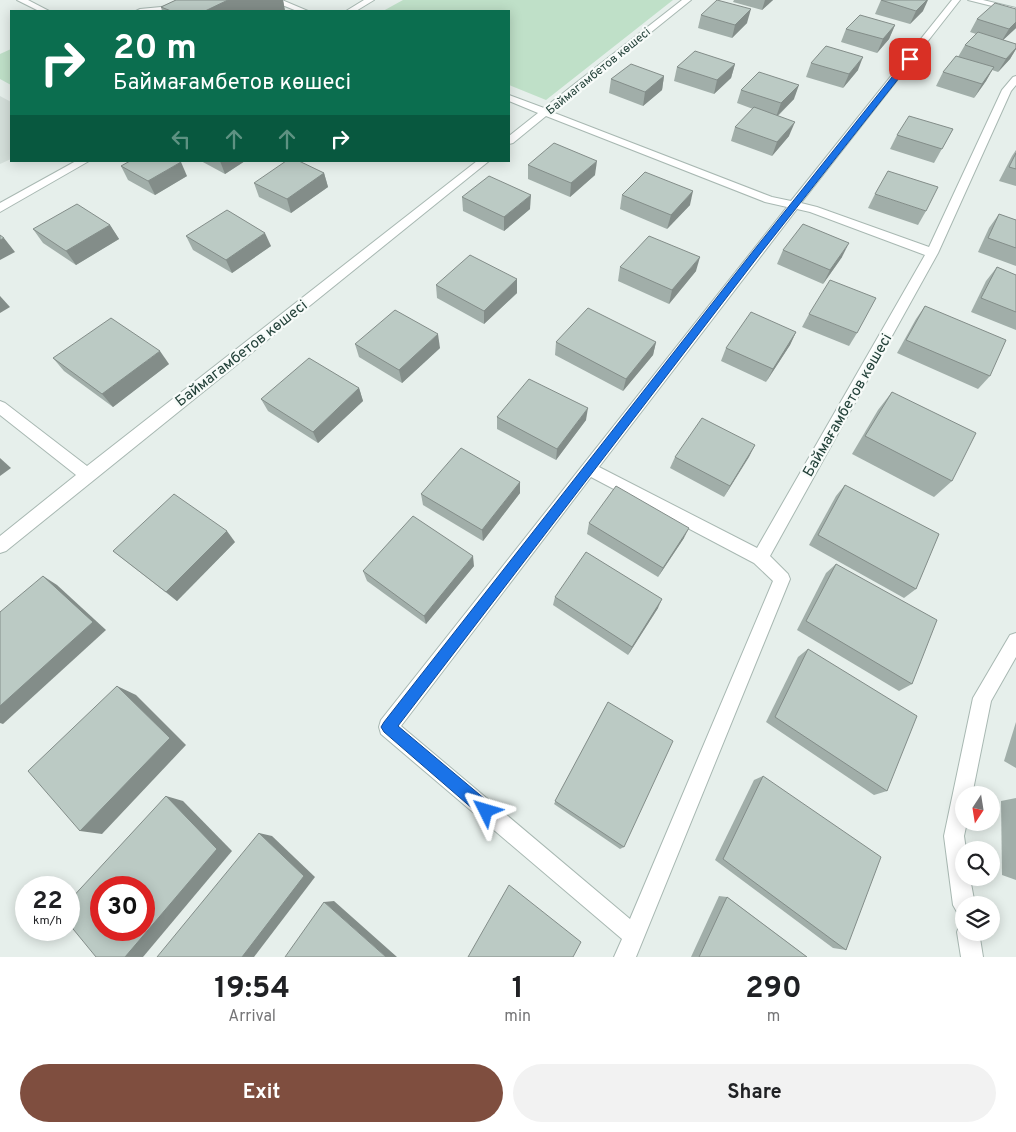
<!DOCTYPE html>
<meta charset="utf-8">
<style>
:root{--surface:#fff;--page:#f2f2f2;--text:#202124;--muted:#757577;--accent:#7f4e3f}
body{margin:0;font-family:Overpass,sans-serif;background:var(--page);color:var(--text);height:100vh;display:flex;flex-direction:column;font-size:19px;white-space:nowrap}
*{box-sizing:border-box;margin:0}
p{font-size:16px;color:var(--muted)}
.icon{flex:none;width:28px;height:28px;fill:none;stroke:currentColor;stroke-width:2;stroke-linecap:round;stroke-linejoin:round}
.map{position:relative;height:957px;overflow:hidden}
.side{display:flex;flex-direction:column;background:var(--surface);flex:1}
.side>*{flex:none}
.top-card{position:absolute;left:10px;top:10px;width:500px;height:152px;border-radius:0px;box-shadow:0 2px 12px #0003;background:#0b6e4f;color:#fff;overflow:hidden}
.needle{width:32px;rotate:192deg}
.controls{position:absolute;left:955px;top:786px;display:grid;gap:10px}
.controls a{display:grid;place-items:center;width:45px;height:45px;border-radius:50%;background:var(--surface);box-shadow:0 2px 12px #0003;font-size:25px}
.speed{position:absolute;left:15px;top:876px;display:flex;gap:10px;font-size:25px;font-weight:700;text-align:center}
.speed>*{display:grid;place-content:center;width:65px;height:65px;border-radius:50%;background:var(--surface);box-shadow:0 2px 12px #0003;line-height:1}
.speed small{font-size:12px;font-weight:400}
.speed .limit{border:8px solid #d22;background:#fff;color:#111}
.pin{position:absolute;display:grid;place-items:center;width:42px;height:42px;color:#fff;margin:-21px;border-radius:10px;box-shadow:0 2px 8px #0006}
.me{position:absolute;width:55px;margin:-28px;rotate:310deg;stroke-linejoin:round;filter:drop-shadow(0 0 4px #0008)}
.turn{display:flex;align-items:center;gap:18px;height:105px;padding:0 20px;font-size:22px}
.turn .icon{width:65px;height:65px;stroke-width:2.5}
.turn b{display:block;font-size:35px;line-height:42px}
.lanes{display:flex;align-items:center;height:48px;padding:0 20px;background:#0003;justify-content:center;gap:25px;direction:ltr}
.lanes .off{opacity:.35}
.eta{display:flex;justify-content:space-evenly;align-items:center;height:85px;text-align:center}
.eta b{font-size:30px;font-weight:700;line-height:35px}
.primary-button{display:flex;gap:10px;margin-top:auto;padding:10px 20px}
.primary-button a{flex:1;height:58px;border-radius:30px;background:var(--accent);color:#fff;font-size:20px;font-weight:700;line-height:58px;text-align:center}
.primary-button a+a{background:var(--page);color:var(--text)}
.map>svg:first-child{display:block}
</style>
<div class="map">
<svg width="1016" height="957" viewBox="0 0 1016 957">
<rect width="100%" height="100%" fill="#e6efeb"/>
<polygon fill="#d4dfda" points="0,96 11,102 11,159 0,164"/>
<g fill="#bfe0c8">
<polygon points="403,0 673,0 546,100 509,85 509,11 383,11"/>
<polygon points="11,49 11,85 0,79 0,54"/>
</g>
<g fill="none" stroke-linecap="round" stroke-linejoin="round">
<g stroke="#a8b8b2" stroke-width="2">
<g id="minor">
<polygon points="17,0 28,0 49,11 39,11"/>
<polygon points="270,0 282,0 308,11 297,11"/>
<polygon points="364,0 374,0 356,11 346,11"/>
<path d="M682,0H691L552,112L772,197L791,201L952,0H960L801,203L817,207L929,247L1002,90L1013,77L1016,76V85L1011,91L938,253L770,556L788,574L790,579L636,957H614L622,939L381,734L379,727L381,720L787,207L765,202L546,116L513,143L509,144V136L538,113L509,101V95L544,108ZM797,209L810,212L925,255L757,548L599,467ZM591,477L754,563L773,581L630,919L401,726Z"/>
<polygon points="968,0 983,0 1016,8 1016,12"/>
<polygon points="182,5 186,7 185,9 163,11 136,11 140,9"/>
<polygon points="76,161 89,161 0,212 0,203"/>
<polygon points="477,161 489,161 6,551 0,553 0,536 76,475 0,415 0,401 5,403 87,466"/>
<polygon points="1016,633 1016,657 991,701 972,795 964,795 964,822 967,822 964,836 966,850 964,850 964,878 970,878 975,905 964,905 964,915 957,912 953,905 944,836 973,698 1010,635"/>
<polygon points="964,923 964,932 979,932 983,957 961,957 957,932 960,924"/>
</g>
</g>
<use href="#minor" fill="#fff" fill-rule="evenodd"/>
</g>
<g fill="#a1aea9">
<polygon points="176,0 283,0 285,11 162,11 161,7"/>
<polygon points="734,0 773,0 762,10 733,2"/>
<polygon points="881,0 923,11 910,24 875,14"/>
<polygon points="1016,9 1016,28 1003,40 1016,44 1016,49 1010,59 998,72 992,70 986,81 974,98 936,86 943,72 958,57 965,45 976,34 970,32 977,19"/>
<polygon points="701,15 747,23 732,38 698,28"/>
<polygon points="895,25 889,39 877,53 841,42 846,29"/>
<polygon points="811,63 858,70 843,88 806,77"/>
<polygon points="735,64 731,78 714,94 674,81 677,67"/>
<polygon points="664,76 662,90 643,106 609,93 611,79"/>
<polygon points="741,90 794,99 778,116 789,136 772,156 731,141 735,127 753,109 737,103"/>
<polygon points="953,129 934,163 890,149 897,135"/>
<polygon points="1016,150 1016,186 999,181 1012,156"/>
<polygon points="201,161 245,161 225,174"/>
<polygon points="528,165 595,175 570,197 528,179"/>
<polygon points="121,166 187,176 155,195 128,180"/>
<polygon points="324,173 328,187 291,213 259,197 254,183"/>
<polygon points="875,194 926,211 918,225 868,208"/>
<polygon points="622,195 690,205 667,229 620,209"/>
<polygon points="462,197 530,209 504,231 463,211"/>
<polygon points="999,214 1016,220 1016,266 978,252 989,228"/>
<polygon points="110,225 119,239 76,265 43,243 33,229"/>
<polygon points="186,236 271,246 232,273 193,250"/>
<polygon points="783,250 842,257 823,284 777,264"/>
<polygon points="620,267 696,271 669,304 618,281"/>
<polygon points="997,267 1016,275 1016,330 971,312 986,281"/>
<polygon points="436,285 517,293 484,324 437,298"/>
<polygon points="925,306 990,376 978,389 897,353 916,319"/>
<polygon points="809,314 857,333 849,346 802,327"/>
<polygon points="796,332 790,345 766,382 721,361 726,348"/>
<polygon points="556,342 656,342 653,355 623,391 555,355"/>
<polygon points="355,344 440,348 402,383 359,357"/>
<polygon points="53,358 169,364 113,407 64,371"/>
<polygon points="359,388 363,401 318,443 268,411 261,399"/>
<polygon points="892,392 952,481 934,497 852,454 878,410"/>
<polygon points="497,417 586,420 556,460 497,429"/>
<polygon points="755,445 724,497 670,468 675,457"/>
<polygon points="520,482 520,493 483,541 423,505 421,494"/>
<polygon points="845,485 916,589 904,598 809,545 836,496"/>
<polygon points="589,523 684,538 658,577 587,534"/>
<polygon points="235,542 177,601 113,551"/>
<polygon points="836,564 912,684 899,691 797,630 826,573"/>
<polygon points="474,566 426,624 367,581 363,571"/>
<polygon points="555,597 658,608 628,655 553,605"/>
<polygon points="808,649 887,791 874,795 766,722 798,657"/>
<polygon points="608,702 624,847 620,849 554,804"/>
<polygon points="1016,722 1016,768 1004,761"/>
<polygon points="763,776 846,950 833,948 715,860 754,780"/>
<polygon points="1016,798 1016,880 1002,875 1001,801"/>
<polygon points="719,896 727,897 807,957 691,957"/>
</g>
<g fill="#838d89">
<polygon points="228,0 283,0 285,11 205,11"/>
<polygon points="765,0 773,0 762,10"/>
<polygon points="927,0 928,0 923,11 910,24 916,11"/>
<polygon points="751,9 747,23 732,38 735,25"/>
<polygon points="1016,22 1016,28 1001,42 1009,29"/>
<polygon points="895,25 889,39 877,53 883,39"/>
<polygon points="1016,48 1016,49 1010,59 998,72 1006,59"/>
<polygon points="863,57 858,70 843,88 849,74"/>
<polygon points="735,64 731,78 714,94 717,80"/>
<polygon points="994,67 986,81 974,98 982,84"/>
<polygon points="664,76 662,90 643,106 645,92"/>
<polygon points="799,85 794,99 776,117 781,103"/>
<polygon points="795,122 789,136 772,156 777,142"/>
<polygon points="220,161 245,161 225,174"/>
<polygon points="597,161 595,175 570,197 571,183"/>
<polygon points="181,162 187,176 155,195 148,181"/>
<polygon points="324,173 328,187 291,213 287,199"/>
<polygon points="693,191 690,205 667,229 671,215"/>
<polygon points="531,195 530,209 504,231 504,217"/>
<polygon points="110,225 119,239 76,265 66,251"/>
<polygon points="265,233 271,246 232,273 226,260"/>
<polygon points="4,238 15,252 0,260 0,240"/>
<polygon points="849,243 842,257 823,284 830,270"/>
<polygon points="700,257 696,271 669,304 672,290"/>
<polygon points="517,279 517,293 484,324 484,311"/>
<polygon points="0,296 10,307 0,313"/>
<polygon points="796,332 790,345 766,382 773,369"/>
<polygon points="438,334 440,348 402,383 399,370"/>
<polygon points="656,342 653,355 623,391 626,379"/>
<polygon points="160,351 169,364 113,407 102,394"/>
<polygon points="359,388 363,401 318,443 313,432"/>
<polygon points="588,408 586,420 556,460 557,449"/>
<polygon points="755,445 749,457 724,497 730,486"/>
<polygon points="0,458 11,468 0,476"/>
<polygon points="520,482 520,493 483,541 482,530"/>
<polygon points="689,528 684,538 658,577 663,568"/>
<polygon points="227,531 235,542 177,601 166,592"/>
<polygon points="473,556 474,566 426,624 424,616"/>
<polygon points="43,576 57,585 106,630 3,724 0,723 0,706"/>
<polygon points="662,599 658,608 628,655 632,647"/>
<polygon points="117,686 136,695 186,745 102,834 80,831"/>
<polygon points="166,796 183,801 232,851 143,957 125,957"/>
<polygon points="259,833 272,836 315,877 254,957 242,957"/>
<polygon points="334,901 397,957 386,957 324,902"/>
</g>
<g fill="#bbcac4" stroke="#838d89" fill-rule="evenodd">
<polygon points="176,0 228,0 205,11 171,11 161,7"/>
<polygon points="717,0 751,9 735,25 701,15"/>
<polygon points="881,0 927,0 916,11"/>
<polygon points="995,3 1016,9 1016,22 1009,29 977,19"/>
<polygon points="860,15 895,25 883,39 846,29"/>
<polygon points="978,32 1016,44 1016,48 1006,59 965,45"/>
<polygon points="826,46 863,57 849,74 811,63"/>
<polygon points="695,51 735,64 717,80 677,67"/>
<polygon points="956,56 994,67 982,84 943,72"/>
<polygon points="631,64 664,76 645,92 611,79"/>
<polygon points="759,72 799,85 781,103 741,90"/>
<polygon points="754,107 795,122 777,142 735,127"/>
<polygon points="909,116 953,129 942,149 897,135"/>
<polygon points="554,143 597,161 571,183 528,165"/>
<polygon points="1016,153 1016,169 1009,167"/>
<polygon points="130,161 180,161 181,162 148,181 121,166"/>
<polygon points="286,161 299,161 324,173 287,199 254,183"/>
<polygon points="888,171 938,187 926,211 875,194"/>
<polygon points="645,172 693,191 671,215 622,195"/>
<polygon points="489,176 531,195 504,217 462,197"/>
<polygon points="77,204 110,225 66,251 33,229"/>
<polygon points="227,210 265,233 226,260 186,236"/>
<polygon points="999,214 1016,220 1016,248 988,238"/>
<polygon points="803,224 849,243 830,270 783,250"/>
<polygon points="0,235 4,238 0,240"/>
<polygon points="649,236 700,257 672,290 620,267"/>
<polygon points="470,255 517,279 484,311 436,285"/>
<polygon points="997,267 1016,275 1016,312 981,298"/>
<polygon points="830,280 876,298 857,333 809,314"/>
<polygon points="925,306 1006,340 990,376 906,340"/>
<polygon points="588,308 656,342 626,379 556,342"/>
<polygon points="395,310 438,334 399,370 355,344"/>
<polygon points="751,312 796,332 773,369 726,348"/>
<polygon points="111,318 160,351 102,394 53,358"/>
<polygon points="309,358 359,388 313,432 261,399"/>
<polygon points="529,379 588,408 557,449 497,417"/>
<polygon points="892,392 976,433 952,481 865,436"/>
<polygon points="702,418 755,445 730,486 675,457"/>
<polygon points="461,448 520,482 482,530 421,494"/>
<polygon points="845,485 939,534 916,589 818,535"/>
<polygon points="616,486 689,528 663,568 589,523"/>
<polygon points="174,494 227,531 166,592 113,551"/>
<polygon points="413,516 473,556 424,616 363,571"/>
<polygon points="586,552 662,599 632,647 555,597"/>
<polygon points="836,564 937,620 912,684 806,621"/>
<polygon points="43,576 93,622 0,706 0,612"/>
<polygon points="808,649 917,716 887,791 775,717"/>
<polygon points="117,686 170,738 80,831 28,771"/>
<polygon points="608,702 673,741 624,847 555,801"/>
<polygon points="763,776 881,857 846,950 723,859"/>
<path d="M166,796L217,849L125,957H96L69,924V901ZM101,888H144V930H101Z"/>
<polygon points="259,833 304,876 242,957 157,957"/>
<polygon points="509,885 581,942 573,957 468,957"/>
<polygon points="727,897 807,957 699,957"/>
<polygon points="324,902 386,957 285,957"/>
</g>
<polygon fill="#1a73e8" stroke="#114b97" points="908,57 914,59 760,254 398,726 492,805 494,811 492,816 486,818 481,816 384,732 381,727 384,722 754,250"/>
<g text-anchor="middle" stroke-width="4.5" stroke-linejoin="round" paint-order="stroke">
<g font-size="12" fill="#24423a" stroke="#f7fbf9">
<text transform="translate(598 71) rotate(-39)" y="4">Баймагамбетов көшесі</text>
</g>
<g font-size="15" fill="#24423a" stroke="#f7fbf9">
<text transform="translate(241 353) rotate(-38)" y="5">Баймагамбетов көшесі</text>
<text transform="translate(847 405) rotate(-60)" y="5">Баймағамбетов көшесі</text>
</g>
</g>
</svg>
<div class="controls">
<a><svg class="needle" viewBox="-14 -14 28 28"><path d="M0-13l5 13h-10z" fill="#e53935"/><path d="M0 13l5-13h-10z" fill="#757577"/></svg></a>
<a><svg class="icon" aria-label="search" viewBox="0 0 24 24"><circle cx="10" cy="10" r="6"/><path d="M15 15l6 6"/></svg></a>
<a><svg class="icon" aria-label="layers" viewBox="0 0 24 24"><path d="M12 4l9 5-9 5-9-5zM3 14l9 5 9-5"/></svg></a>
</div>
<div class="speed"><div>22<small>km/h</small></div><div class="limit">30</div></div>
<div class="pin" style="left:910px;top:59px;background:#d93025"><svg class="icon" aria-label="arrive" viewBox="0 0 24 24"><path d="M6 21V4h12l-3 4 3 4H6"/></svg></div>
<svg class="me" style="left:486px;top:811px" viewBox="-20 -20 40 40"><path d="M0-17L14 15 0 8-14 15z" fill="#1a73e8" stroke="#fff" stroke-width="4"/></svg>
<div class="top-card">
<div class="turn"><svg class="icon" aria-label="right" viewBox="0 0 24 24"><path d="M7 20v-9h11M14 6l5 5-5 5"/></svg><div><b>20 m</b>Баймағамбетов көшесі</div></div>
<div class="lanes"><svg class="icon off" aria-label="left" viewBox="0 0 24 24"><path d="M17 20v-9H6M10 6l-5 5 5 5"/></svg><svg class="icon off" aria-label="ahead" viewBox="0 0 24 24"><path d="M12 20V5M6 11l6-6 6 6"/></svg><svg class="icon off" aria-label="ahead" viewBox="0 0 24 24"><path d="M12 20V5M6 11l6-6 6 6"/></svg><svg class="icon" aria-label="right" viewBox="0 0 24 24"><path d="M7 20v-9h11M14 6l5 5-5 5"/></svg></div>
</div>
</div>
<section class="side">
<div class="eta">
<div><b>19:54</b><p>Arrival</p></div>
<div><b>1</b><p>min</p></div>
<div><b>290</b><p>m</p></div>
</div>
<div class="primary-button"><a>Exit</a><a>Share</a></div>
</section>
